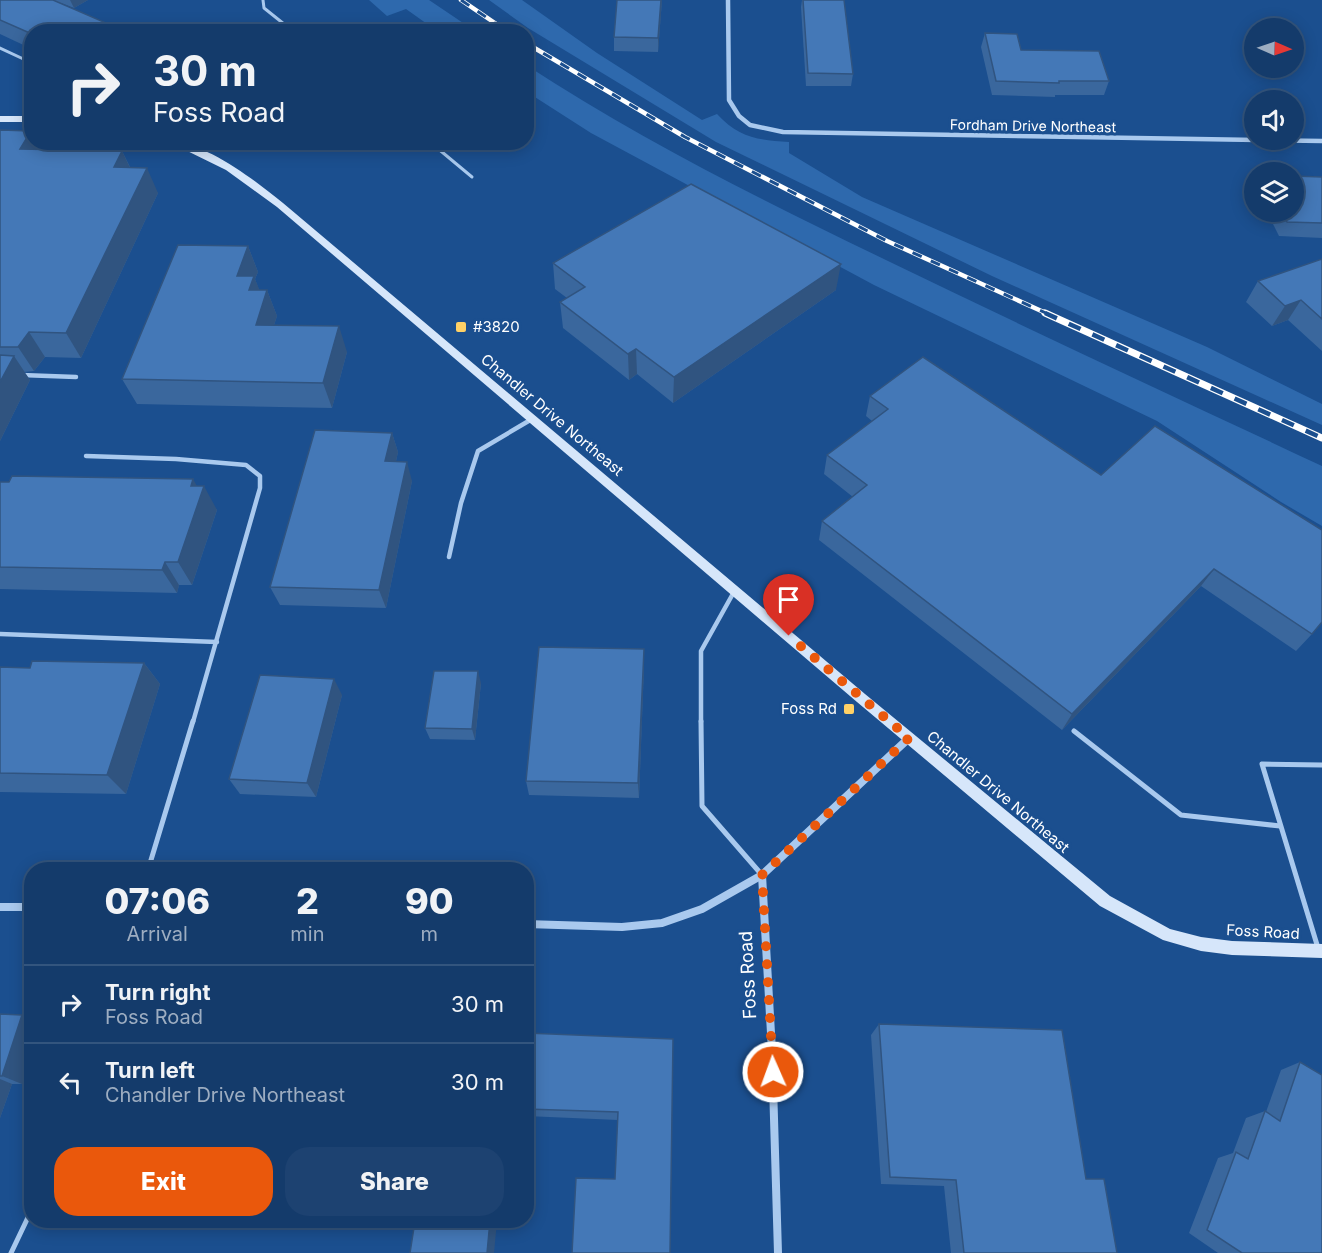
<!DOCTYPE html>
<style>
:root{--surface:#143b6b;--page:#1d4271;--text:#f1f3f6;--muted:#9dadc1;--line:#33557e;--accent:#ea580c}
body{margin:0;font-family:Inter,sans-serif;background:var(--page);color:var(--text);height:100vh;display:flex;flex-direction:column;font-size:22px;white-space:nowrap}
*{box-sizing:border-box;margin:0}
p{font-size:20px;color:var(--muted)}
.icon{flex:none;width:33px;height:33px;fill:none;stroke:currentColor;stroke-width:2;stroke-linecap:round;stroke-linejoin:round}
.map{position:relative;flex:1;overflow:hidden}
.details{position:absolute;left:24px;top:862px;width:510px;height:366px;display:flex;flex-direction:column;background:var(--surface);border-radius:24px;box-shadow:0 3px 15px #0003,0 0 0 2px var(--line)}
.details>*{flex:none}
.top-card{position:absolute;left:24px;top:24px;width:510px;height:126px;border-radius:24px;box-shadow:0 3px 15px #0003,0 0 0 2px var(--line);background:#143b6b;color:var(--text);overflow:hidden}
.needle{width:39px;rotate:92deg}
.buttons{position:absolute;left:1244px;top:18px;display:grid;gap:12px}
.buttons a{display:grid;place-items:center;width:60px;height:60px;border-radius:50%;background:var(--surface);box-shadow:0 3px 15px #0003,0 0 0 2px var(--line);font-size:30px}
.pin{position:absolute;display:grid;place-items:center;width:51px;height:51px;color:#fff;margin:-62px -26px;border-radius:50% 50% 50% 0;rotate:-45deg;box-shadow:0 0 6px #0007}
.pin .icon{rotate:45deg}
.me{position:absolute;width:66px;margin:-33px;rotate:358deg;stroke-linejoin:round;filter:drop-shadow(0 0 4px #0008)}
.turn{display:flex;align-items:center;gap:21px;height:126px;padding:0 30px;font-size:27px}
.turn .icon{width:78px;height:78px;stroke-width:2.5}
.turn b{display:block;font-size:42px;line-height:51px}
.eta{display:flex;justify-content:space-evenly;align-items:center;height:102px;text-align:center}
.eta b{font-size:36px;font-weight:800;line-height:42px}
.button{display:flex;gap:12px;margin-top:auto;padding:12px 30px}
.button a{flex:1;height:69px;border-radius:24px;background:var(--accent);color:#fff;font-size:24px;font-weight:800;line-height:69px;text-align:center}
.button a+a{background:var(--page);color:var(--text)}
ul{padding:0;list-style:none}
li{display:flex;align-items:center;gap:18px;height:78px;padding:0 30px;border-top:2px solid var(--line)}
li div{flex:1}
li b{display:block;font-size:22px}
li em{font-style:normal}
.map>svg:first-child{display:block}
</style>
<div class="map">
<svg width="1322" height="1253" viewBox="0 0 1322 1253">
<rect width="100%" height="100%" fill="#1b4f8f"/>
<g fill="#2e69ad">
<polygon points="369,0 429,0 475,31 437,31 406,9 387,16"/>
<path d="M489,0H522L597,53L702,120L717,114C739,138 758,140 789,142V153L862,197L1207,347L1322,404V425L992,276L716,142L528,28Z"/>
<path d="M526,65C642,141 764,201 888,261C1032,331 1177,398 1322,466V526L1281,502L1157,421L874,285L591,133L527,92Z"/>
</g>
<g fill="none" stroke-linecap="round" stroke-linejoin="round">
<g stroke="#a9c9ee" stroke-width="3">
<polyline points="263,0 264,8 294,32"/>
<polyline points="0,48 32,63"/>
<polyline points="430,142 472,177"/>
</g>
<g stroke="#a9c9ee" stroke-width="4.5">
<polyline points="21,375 76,377"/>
<polyline points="86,456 176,459 246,465 260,476 260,488 193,722"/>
<polyline points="449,557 461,503 478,451 532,419"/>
<polyline points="0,634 217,642"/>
<polyline points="701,722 701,651 735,590"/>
</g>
<g stroke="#a9c9ee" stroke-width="5">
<polyline points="701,721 702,806 762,875"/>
<polyline points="1074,731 1181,815 1280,826"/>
<polyline points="148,870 193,721"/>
<polyline points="1318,948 1262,764 1322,765"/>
<polyline points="11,1253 32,1209"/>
</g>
<polyline stroke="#a9c9ee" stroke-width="4.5" points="728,0 729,100 739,116 750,125 783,132 1322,141"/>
<g stroke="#a9c9ee" stroke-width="8">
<polyline points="762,875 772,1051 778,1253"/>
<polyline points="0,907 32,907"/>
<polyline points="526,924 622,927 662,923 702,909 762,875 909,738"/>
</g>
<g fill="#d6e6fa" fill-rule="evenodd">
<rect x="0" y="116" width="32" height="6"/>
<path d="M169,142C207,142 254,180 283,203L865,694L1110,896L1170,929L1201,937L1232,941L1322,944V958L1232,955L1201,951L1163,940L1100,906L857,702L277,207L226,170Z"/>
</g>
<g stroke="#fff" stroke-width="4.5">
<g id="rail-far1">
<polyline points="461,0 508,32"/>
<polyline points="526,43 685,137 887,241 1048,314"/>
</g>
</g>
<g stroke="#fff" stroke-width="7">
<polyline id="rail" points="1045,313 1322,438"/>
</g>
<use href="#rail-far1" stroke="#1b4f8f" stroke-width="3" stroke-dasharray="10" stroke-linecap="butt"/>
<use href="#rail" stroke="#1b4f8f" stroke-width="4.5" stroke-dasharray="13" stroke-linecap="butt"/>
</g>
<g fill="#3a679d">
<polygon points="0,0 88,0 74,8 61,3 62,4 32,32 32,49 0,34"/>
<polygon points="662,0 658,52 614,51 614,37"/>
<polygon points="802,0 844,0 853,74 851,86 806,86 801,7"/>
<polygon points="985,33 1021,50 1109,81 1104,95 1055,95 1055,97 992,95 981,47"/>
<polygon points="0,130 32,142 37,142 41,149 122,151 130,167 158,193 81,358 45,357 34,371 24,372 30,380 0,441"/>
<polygon points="1322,177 1322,238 1279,236 1267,212 1293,212"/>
<polygon points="248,246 258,272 255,279 259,290 267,290 277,316 274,325 347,352 332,408 137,404 122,379"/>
<polygon points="1322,259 1322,351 1288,320 1272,326 1246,302 1258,281"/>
<polygon points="553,263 836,290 673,403 637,374 629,380 563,328 560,302 567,298 555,289"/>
<polygon points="923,357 1312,634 1296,651 1201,586 1062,730 819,540 822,521 853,497 824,474 827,455 872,421 866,416 870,396"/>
<polygon points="392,433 398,452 396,461 412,481 386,608 280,605 270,587"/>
<polygon points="0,482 197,486 217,510 192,585 179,585 177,593 0,589"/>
<polygon points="144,663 160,684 126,794 0,792 0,667 30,668"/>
<polygon points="644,666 639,798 529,795 526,781"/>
<polygon points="481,683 475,740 430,739 425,728"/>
<polygon points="342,695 316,797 240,794 229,779"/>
<polygon points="0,1014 22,1015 32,1020 32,1054 22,1084 12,1084 0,1118"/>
<polygon points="879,1024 1086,1179 1117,1253 951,1253 944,1186 881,1184 871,1035"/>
<polygon points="526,1033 673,1039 615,1179 618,1120 526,1116"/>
<polygon points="1300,1062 1322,1253 1218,1253 1189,1233 1218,1158 1233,1153 1246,1118 1265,1111 1266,1112 1281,1070"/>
<polygon points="277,1221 362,1221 361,1226 286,1223"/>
</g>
<g fill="#305480">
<polygon points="70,0 88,0 74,8"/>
<polygon points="661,0 662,0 658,52 658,38"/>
<polygon points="113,26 115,32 103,32"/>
<polygon points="31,131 32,142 37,142 45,156 20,149"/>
<polygon points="122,151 134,176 114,167"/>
<polygon points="147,168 158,193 81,358 66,333"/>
<polygon points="248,246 258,272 255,279 264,301 267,290 277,316 266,350 237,276"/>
<polygon points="841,264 836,290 673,403 674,377"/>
<polygon points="1301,300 1288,320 1272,326 1285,306"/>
<polygon points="339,326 347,352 332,408 323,383"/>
<polygon points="29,332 45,357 34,371 18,347"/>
<polygon points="636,349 637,374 629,380 628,354"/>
<polygon points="14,356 30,380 0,441 0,382"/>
<polygon points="392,433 398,452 392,480 385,461"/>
<polygon points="407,462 412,481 386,608 379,590"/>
<polygon points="193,479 201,493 204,486 217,510 192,585 178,562"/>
<polygon points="165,562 179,585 177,593 162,570"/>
<polygon points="1214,569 1201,586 1062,730 1072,714"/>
<polygon points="644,649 644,666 639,798 638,783"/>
<polygon points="144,663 160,684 126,794 107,775"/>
<polygon points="478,671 481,683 475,740 472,729"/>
<polygon points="334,679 342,695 316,797 307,783"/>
<polygon points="22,1015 32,1020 32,1054 22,1084 2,1076"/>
<polygon points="0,1079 12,1084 0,1118"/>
<polygon points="354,1221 362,1221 361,1226 354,1223"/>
<polygon points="490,1221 497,1221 494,1253 487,1253"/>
</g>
<g fill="#4478b7" stroke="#305480" stroke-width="1.5">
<polygon points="0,0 53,0 113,26 103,32 32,32 32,34 0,20"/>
<polygon points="617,0 661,0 658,38 614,37"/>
<polygon points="803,0 844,0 853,74 808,73"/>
<polygon points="985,33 1017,34 1021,50 1099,51 1109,81 1059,81 1059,83 996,81"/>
<polygon points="0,130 31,131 20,149 122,151 114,167 147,168 66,333 29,332 18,347 0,347"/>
<polygon points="1293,176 1322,177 1322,223 1287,222 1282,212 1293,212"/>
<polygon points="691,184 841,264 674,377 636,349 628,354 560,302 585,287 553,263"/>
<polygon points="178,245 248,246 237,276 254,276 249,290 267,290 256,325 339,326 323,383 122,379"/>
<polygon points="1322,259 1322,319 1301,300 1285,306 1258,281"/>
<polygon points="0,355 14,356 0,382"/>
<polygon points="923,357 1101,475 1155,426 1322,530 1322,622 1312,634 1214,569 1072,714 822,521 867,485 827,455 888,409 870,396"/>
<polygon points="315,430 392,433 385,461 407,462 379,590 270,587"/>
<polygon points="12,476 193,479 191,486 204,486 178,562 165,562 162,570 0,567 0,482 9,482"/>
<polygon points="539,647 644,649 638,783 526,781"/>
<polygon points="32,661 144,663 107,775 0,773 0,667 30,668"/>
<polygon points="434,671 478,671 472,729 425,728"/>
<polygon points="260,675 334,679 307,783 229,779"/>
<polygon points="0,1014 22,1015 2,1076 0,1076"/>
<polygon points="879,1024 1062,1030 1086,1179 1104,1179 1117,1253 964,1253 956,1180 890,1177"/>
<polygon points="526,1033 673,1039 670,1253 572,1253 576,1178 615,1179 618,1112 526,1109"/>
<polygon points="1300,1062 1322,1075 1322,1253 1242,1253 1207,1230 1236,1152 1248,1159 1265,1111 1280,1121"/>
<polygon points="277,1221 354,1221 354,1223"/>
<polygon points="415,1221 490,1221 487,1253 410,1253"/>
</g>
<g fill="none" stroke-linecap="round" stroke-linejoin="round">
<polyline stroke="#ea580c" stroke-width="10" stroke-dasharray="0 18" points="773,1072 762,875 909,738 789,636"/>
</g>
<g fill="#ffd166" stroke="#1b4f8f" stroke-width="2">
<rect x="455" y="321" width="12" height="12" rx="3"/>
<rect x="843" y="703" width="12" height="12" rx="3"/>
</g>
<g text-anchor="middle" stroke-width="6" stroke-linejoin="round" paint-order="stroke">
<g font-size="14" fill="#fff" stroke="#1b4f8f">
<text transform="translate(1033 126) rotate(1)" y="5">Fordham Drive Northeast</text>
</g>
<g font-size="15" fill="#fff" stroke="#1b4f8f" text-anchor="start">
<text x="473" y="332">#3820</text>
<text x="837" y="714" text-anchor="end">Foss Rd</text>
</g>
<g font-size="15" fill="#fff" stroke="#1b4f8f">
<text transform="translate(552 415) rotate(40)" y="5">Chandler Drive Northeast</text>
<text transform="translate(998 792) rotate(40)" y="5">Chandler Drive Northeast</text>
<text transform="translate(1263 932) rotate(3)" y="5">Foss Road</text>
</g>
<g font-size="18" fill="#fff" stroke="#1b4f8f">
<text transform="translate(748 975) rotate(-93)" y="6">Foss Road</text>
</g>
</g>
</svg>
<div class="buttons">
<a><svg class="needle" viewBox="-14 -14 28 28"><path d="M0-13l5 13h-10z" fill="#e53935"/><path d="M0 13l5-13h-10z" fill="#9dadc1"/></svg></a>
<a><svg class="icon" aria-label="sound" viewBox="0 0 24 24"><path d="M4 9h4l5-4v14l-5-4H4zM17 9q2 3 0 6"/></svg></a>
<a><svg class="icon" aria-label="layers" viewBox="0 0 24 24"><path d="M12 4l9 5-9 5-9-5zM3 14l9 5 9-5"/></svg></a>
</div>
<div class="pin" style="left:789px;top:636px;background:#d93025"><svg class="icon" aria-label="arrive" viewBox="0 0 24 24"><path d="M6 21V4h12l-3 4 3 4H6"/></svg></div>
<svg class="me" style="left:773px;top:1072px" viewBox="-20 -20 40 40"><circle r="17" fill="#ea580c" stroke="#fff" stroke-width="3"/><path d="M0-11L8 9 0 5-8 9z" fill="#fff"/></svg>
<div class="top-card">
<div class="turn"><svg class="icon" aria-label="right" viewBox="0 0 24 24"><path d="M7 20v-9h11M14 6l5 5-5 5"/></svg><div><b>30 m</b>Foss Road</div></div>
</div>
<section class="details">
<div class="eta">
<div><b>07:06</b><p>Arrival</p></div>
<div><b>2</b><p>min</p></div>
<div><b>90</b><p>m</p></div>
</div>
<ul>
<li><svg class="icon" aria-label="right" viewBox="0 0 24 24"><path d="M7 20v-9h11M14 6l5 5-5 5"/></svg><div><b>Turn right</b><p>Foss Road</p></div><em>30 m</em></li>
<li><svg class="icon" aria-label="left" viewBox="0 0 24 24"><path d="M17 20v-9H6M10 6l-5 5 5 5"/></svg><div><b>Turn left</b><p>Chandler Drive Northeast</p></div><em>30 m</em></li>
</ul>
<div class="button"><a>Exit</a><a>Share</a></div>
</section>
</div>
